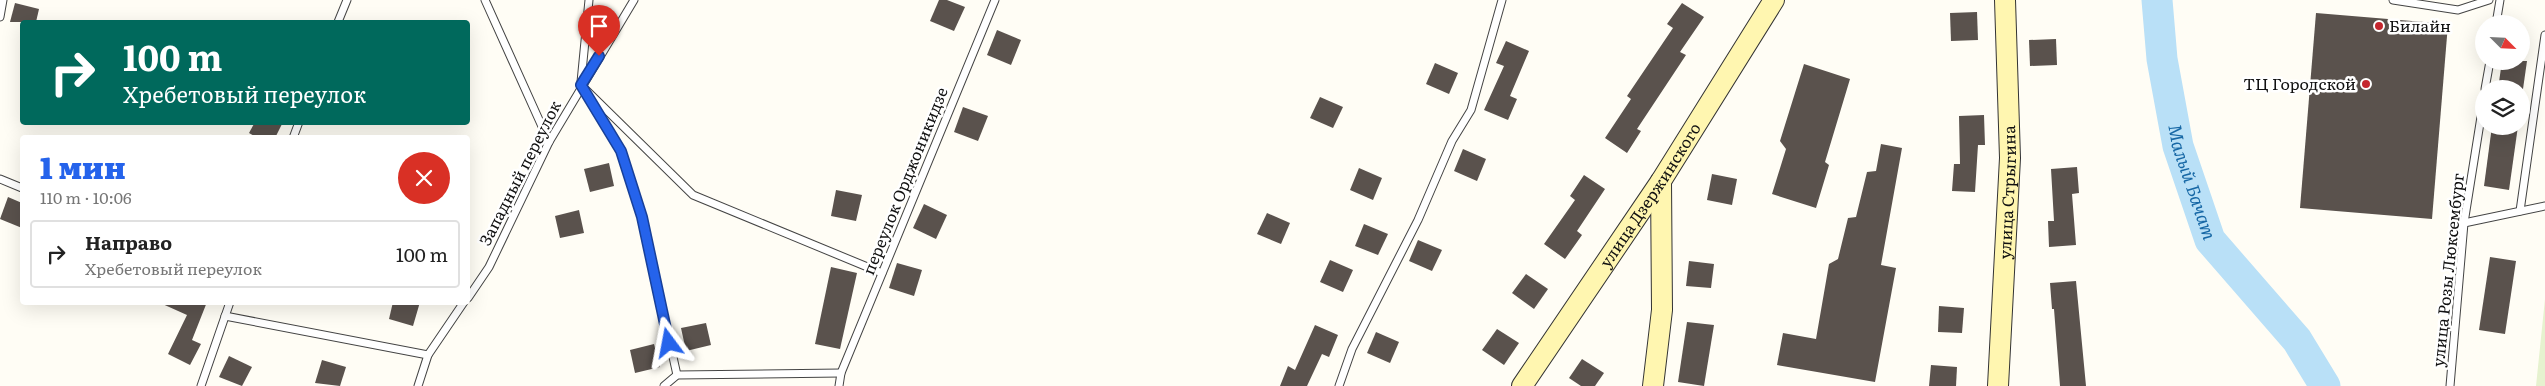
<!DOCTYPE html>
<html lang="ru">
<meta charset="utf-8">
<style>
:root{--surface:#fff;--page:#f6f6f6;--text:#222;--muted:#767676;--line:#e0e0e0;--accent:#2563eb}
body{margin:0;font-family:Literata,serif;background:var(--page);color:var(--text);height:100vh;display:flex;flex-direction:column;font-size:19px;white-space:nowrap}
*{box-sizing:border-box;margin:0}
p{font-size:16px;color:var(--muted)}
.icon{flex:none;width:28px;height:28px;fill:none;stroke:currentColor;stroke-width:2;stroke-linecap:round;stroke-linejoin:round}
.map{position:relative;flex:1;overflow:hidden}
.drawer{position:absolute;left:20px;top:135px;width:450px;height:170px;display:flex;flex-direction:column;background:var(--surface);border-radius:5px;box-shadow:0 5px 20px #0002}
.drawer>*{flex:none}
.hud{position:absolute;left:20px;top:20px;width:450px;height:105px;border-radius:5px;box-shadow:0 5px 20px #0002;background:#00695c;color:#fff;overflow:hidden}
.needle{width:32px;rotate:114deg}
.fabs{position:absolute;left:2475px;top:15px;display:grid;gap:10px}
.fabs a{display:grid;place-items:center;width:55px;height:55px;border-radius:50%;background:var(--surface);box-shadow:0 5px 20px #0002;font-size:25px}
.pin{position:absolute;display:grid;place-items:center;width:42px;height:42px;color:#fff;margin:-51px -21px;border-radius:50% 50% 50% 0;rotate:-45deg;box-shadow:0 0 5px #0007}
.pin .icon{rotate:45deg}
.me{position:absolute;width:55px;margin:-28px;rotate:347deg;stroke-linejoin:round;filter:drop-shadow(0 0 4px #0008)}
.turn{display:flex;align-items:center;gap:18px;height:105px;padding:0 20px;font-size:22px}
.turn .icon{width:65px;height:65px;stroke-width:2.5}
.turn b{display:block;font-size:35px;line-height:42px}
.round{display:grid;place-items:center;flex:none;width:52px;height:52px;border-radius:26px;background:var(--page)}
.headline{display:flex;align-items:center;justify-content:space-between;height:85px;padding:0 20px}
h1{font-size:30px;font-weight:800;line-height:38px;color:var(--accent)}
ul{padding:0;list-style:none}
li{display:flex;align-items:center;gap:15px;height:68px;margin:0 10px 8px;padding:0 10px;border:2px solid var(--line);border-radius:5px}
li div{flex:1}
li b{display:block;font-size:19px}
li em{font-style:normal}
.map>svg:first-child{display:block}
</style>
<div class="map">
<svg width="2545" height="386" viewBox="0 0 2545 386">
<rect width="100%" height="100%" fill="#fffdf5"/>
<polygon fill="#e6f2cf" points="2545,299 2545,386 2536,386"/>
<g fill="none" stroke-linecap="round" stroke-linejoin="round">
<path stroke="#b9e0f7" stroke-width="31" id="s1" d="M2157,0L2162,59L2178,146L2210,240L2297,340L2325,386"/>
</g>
<g fill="#5a524d">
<polygon points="939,0 947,0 965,7 954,31 930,21"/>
<polygon points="15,3 39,9 36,22 10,22"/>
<polygon points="1682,3 1704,17 1680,52 1686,55 1637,129 1641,131 1627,153 1605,138 1631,99 1627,96 1673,28 1667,24"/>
<polygon points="1977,12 1978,40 1951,41 1950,13"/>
<polygon points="2316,13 2448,24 2432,219 2300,208"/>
<polygon points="997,30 1021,40 1011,65 987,55"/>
<polygon points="2056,39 2057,65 2030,66 2029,40"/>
<polygon points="1506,41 1529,51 1510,96 1517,99 1508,120 1484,110 1504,66 1496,63"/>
<polygon points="2502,61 2527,61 2523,89 2498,89"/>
<polygon points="1435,63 1458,73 1449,94 1426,84"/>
<polygon points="1804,64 1850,79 1825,162 1829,165 1816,208 1772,194 1786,149 1780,141"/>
<polygon points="1320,97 1343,107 1333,128 1310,118"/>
<polygon points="963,107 988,116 978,141 954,132"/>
<polygon points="1984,115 1985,145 1978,145 1975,192 1952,191 1954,164 1960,164 1959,116"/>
<polygon points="255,122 283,122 275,138 258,138 249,133"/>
<polygon points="2492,126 2518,126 2509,190 2484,186"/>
<polygon points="1881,144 1902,148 1881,265 1896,268 1875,382 1777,365 1783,333 1816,339 1829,264 1838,259 1848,218 1856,217 1867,172 1876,171"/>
<polygon points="1463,149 1486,159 1477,181 1454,171"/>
<polygon points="609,163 614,186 590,192 584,169"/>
<polygon points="2077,167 2079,193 2072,194 2076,245 2049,247 2048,221 2054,221 2051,169"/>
<polygon points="1359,168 1382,178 1373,200 1350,190"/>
<polygon points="1712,174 1737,179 1732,205 1707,200"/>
<polygon points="1584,175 1605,189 1577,231 1582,235 1565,259 1544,244 1575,200 1570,196"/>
<polygon points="836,190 862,195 856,221 831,216"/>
<polygon points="8,197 22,203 22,228 0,219"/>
<polygon points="924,204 947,215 936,239 913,228"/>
<polygon points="579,210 584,233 560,238 555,216"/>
<polygon points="1267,213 1290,223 1281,244 1257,234"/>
<polygon points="1364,224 1388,234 1378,255 1355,246"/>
<polygon points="1418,240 1442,250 1432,271 1409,261"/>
<polygon points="2490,257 2516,261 2505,334 2479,330"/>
<polygon points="1330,260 1353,270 1343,292 1320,282"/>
<polygon points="1689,261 1714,264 1711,288 1686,286"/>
<polygon points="897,263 922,270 914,296 889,288"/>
<polygon points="831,267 857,273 840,349 815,344"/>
<polygon points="1526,274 1548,289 1534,309 1512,293"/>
<polygon points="2076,281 2086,386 2060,386 2054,309 2052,309 2050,283"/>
<polygon points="158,302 207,302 192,340 201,344 190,365 168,354 187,315"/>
<polygon points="393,302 420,302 413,326 389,319"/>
<polygon points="1939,306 1964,308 1962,333 1938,332"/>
<polygon points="1687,322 1714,325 1704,386 1678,382"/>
<polygon points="706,323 711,345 686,351 681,328"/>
<polygon points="1315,325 1338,335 1329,357 1322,354 1307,386 1280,386 1288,366 1295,370"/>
<polygon points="1497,329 1519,343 1504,365 1482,350"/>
<polygon points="1376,332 1399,342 1390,363 1367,353"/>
<polygon points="654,344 660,367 635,373 630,350"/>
<polygon points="229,356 252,367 242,386 219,377"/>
<polygon points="1582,359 1604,373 1595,386 1581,386 1569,378"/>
<polygon points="322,360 346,367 340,386 315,383"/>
<polygon points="1931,365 1957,367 1956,386 1929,386"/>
</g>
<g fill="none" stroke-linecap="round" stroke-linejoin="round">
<g stroke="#444" stroke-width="9">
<g id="lane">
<polyline points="485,0 549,142"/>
<polyline points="2393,0 2458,10 2489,0"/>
<polyline points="0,17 3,0"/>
<polyline points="338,22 347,0"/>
<polyline points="2496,24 2500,0"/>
<polyline points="581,82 589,0"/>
<polyline points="581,85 693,195 882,273"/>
<polyline points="2485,89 2490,61"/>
<polyline points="587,94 621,151 642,217 677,375"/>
<polyline points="293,138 299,122"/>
<polyline points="0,179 22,188"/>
<polyline points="2520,211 2545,35"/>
<polyline points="2464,223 2545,206"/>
<polyline points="468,298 489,267 549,142 634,0"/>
<polyline points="225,316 428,355 464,302"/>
<polyline points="201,386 230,302"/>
<polyline points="418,386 428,355"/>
<polyline points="664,386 677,375 841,373"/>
<polyline points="839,386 841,373 995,0"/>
<polyline points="1339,386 1352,349 1418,220 1452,141 1471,110 1502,0"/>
<polyline points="2450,386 2464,223 2484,98"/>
</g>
</g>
<g stroke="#333" stroke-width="22">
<g id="secondary">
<path id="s2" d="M1522,386L1661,181L1774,0"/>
<polyline points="1653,386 1662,310 1661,181"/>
<path id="s3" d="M1998,386L2010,158L2005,0"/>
</g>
</g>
<use href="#lane" stroke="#fff" stroke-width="7"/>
<use href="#secondary" stroke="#fff6b0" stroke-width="20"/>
</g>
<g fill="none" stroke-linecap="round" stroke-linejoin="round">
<g stroke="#184099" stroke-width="12">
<polyline id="route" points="599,56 581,85 621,151 642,217 669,343"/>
</g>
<use href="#route" stroke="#2563eb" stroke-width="9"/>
</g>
<g fill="#c4262e" stroke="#fff" stroke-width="2">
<circle cx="2379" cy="26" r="5"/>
<circle cx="2366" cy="84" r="5"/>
</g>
<g text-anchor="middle" stroke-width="5" stroke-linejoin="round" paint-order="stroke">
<g font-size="16" fill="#111" stroke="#fff" text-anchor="start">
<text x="2389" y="32">Билайн</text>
<text x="2356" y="90" text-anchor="end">ТЦ Городской</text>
</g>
<g font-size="16" fill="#111" stroke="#fff">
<text transform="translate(520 173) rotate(-63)" y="6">Западный переулок</text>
<text transform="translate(905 181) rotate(-68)" y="6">переулок Орджоникидзе</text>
<text dy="6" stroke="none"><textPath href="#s3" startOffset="194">улица Стрыгина</textPath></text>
<text dy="6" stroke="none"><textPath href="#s2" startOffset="230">улица Дзержинского</textPath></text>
<text transform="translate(2448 270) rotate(-84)" y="6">улица Розы Люксембург</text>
</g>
<g font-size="18" font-style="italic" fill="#1768a6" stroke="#fff">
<text dy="6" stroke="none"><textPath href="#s1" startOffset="186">Малый Бачат</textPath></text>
</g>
</g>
</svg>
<div class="fabs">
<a><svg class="needle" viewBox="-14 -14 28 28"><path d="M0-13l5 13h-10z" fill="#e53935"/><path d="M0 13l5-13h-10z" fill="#767676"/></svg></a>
<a><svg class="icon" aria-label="layers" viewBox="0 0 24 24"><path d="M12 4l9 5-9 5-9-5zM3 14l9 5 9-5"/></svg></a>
</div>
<div class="pin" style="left:599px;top:56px;background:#d93025"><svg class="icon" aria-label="arrive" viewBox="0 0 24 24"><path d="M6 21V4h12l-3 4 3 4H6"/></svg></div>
<svg class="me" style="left:669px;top:343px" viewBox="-20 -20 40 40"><path d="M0-17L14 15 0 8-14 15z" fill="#2563eb" stroke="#fff" stroke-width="4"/></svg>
<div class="hud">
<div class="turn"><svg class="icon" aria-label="right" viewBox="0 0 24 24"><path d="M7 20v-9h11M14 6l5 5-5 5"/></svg><div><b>100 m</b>Хребетовый переулок</div></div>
</div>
<section class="drawer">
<div class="headline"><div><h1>1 мин</h1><p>110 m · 10:06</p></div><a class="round" style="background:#d93025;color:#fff"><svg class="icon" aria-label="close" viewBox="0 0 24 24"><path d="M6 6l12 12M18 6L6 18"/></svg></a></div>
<ul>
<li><svg class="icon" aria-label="right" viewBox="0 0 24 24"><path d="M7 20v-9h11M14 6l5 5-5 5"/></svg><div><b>Направо</b><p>Хребетовый переулок</p></div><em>100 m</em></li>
</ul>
</section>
</div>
